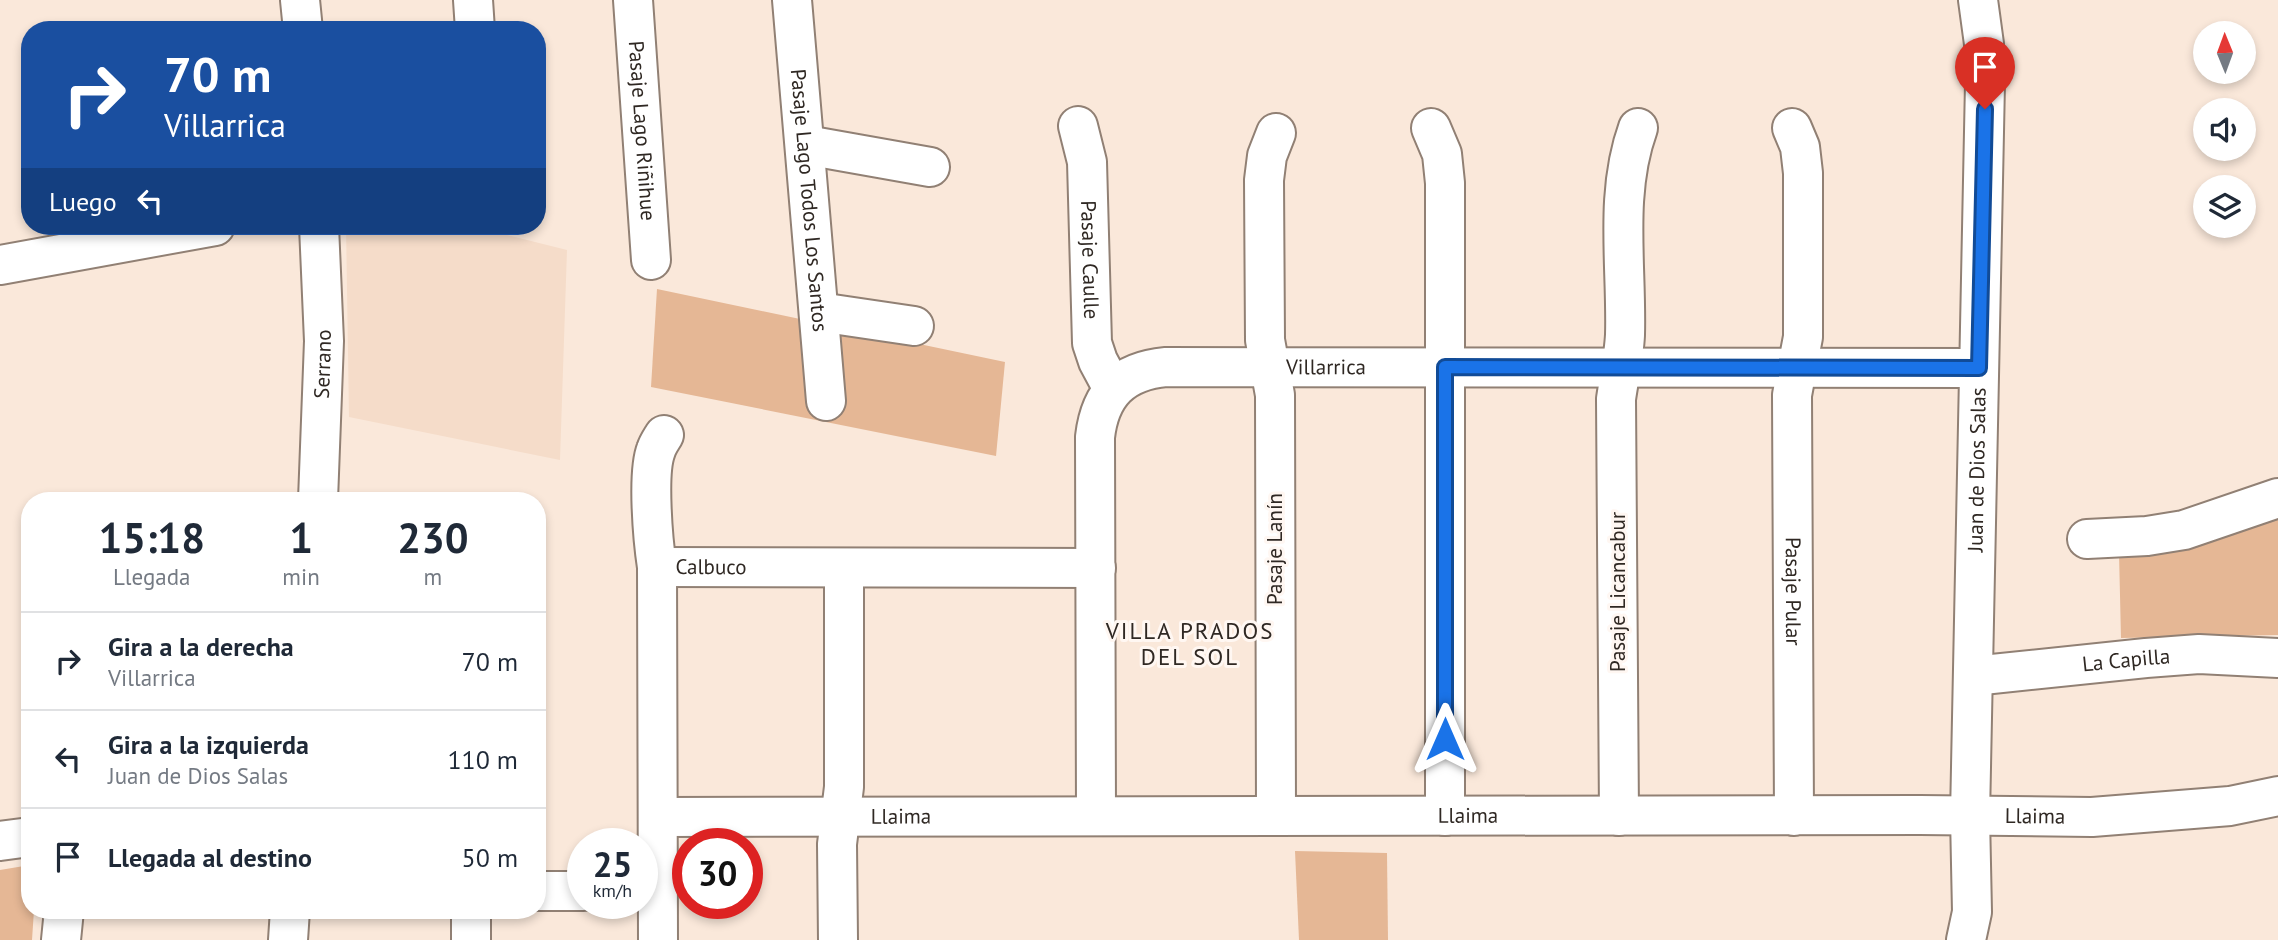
<!DOCTYPE html>
<html lang="es">
<meta charset="utf-8">
<style>
:root{--surface:#fff;--page:#f2f2f3;--text:#1f2937;--muted:#747a83;--line:#e0e1e3}
body{margin:0;font-family:"PT Sans",sans-serif;background:var(--page);color:var(--text);height:100vh;display:flex;flex-direction:column;font-size:26px;white-space:nowrap}
*{box-sizing:border-box;margin:0}
p{font-size:23px;color:var(--muted)}
.icon{flex:none;width:38px;height:38px;fill:none;stroke:currentColor;stroke-width:2;stroke-linecap:round;stroke-linejoin:round}
.map{position:relative;flex:1;overflow:hidden}
.side{position:absolute;left:21px;top:492px;width:525px;height:427px;display:flex;flex-direction:column;background:var(--surface);border-radius:28px;box-shadow:0 4px 10px #0003}
.side>*{flex:none}
.guide{position:absolute;left:21px;top:21px;width:525px;height:214px;border-radius:28px;box-shadow:0 4px 10px #0003;background:#1a4fa0;color:#fff;overflow:hidden}
.needle{width:46px;rotate:359deg}
.tools{position:absolute;left:2193px;top:21px;display:grid;gap:14px}
.tools a{display:grid;place-items:center;width:63px;height:63px;border-radius:50%;background:var(--surface);box-shadow:0 4px 10px #0003;font-size:35px}
.speed{position:absolute;left:567px;top:828px;display:flex;gap:14px;font-size:35px;font-weight:700;text-align:center}
.speed>*{display:grid;place-content:center;width:91px;height:91px;border-radius:50%;background:var(--surface);box-shadow:0 4px 10px #0003;line-height:1}
.speed small{font-size:18px;font-weight:400}
.speed .limit{border:10px solid #d22;background:#fff;color:#111}
.pin{position:absolute;display:grid;place-items:center;width:60px;height:60px;color:#fff;margin:-72px -30px;border-radius:50% 50% 50% 0;rotate:-45deg;box-shadow:0 0 7px #0007}
.pin .icon{rotate:45deg}
.me{position:absolute;width:77px;margin:-38px;rotate:0deg;stroke-linejoin:round;filter:drop-shadow(0 0 5px #0008)}
.turn{display:flex;align-items:center;gap:24px;height:147px;padding:0 28px;font-size:32px}
.turn .icon{width:91px;height:91px;stroke-width:2.5}
.turn b{display:block;font-size:49px;line-height:60px}
.then{display:flex;align-items:center;height:66px;padding:0 28px;background:#0003;gap:14px;font-size:26px}
.eta{display:flex;justify-content:space-evenly;align-items:center;height:119px;text-align:center}
.eta b{font-size:42px;font-weight:700;line-height:49px}
ul{padding:0;list-style:none}
li{display:flex;align-items:center;gap:21px;height:98px;padding:0 28px;border-top:2px solid var(--line)}
li div{flex:1}
li b{display:block;font-size:26px}
li em{font-style:normal}
.map>svg:first-child{display:block}
</style>
<div class="map">
<svg width="2278" height="940" viewBox="0 0 2278 940">
<rect width="100%" height="100%" fill="#fae8da"/>
<polygon fill="#f5dcc9" points="346,226 471,226 567,250 560,460 349,417"/>
<g fill="#e5b795">
<polygon points="657,289 1005,362 996,456 651,387"/>
<polygon points="2278,516 2278,635 2121,638 2119,553 2219,540 2262,519"/>
<polygon points="1295,851 1387,853 1388,940 1299,940"/>
<polygon points="30,865 30,910 34,910 32,940 0,940 0,870"/>
</g>
<g fill="none" stroke-linecap="round" stroke-linejoin="round">
<g stroke="#918074" stroke-width="42">
<g id="street">
<polyline points="473,0 475,30"/>
<path id="s1" d="M633,0L651,260"/>
<path id="s2" d="M792,0L826,401"/>
<path id="s3" d="M1078,126L1087,162L1092,343L1098,361L1113,389"/>
<polyline points="1431,128 1442,154 1445,183 1445,816"/>
<path id="s4" d="M1792,128L1800,147L1803,173V337L1792,395L1794,816"/>
<polyline points="806,145 930,167"/>
<polyline points="0,265 215,226"/>
<polyline points="819,312 914,326"/>
<polyline points="2087,539 2147,536 2184,530 2278,498"/>
<path id="s5" d="M657,567L1096,568"/>
<path id="s6" d="M1973,676L2146,658L2199,654L2278,658"/>
<path id="s7" d="M1096,816L1095,437C1100,394 1122,371 1166,367L1978,368"/>
<polyline points="1276,816 1275,395 1265,340 1264,180 1267,156 1276,133"/>
<path d="M1619,816L1616,399C1619,378 1624,356 1625,335C1627,266 1614,194 1638,128"/>
<path id="s8" d="M658,817L1920,815L2092,817L2230,806L2278,796"/>
<polyline points="0,841 30,837"/>
<polyline points="537,891 583,891"/>
<polyline points="61,940 64,910"/>
<polyline points="471,940 471,910"/>
<path d="M658,940L657,567C653,541 647,473 656,450C658,444 661,440 664,435"/>
<polyline points="838,940 837,844 844,787 844,568"/>
<path id="s9" d="M1966,940L1972,912L1970,816L1985,83L1984,44L1978,0"/>
</g>
</g>
<g stroke="#918074" stroke-width="42">
<g id="secondary">
<polyline points="300,0 303,30"/>
<path id="s10" d="M318,500L324,341L319,226"/>
<polyline points="288,940 290,910"/>
</g>
</g>
<use href="#street" stroke="#fff" stroke-width="38"/>
<use href="#secondary" stroke="#fff" stroke-width="38"/>
</g>
<g fill="none" stroke-linecap="round" stroke-linejoin="round">
<g stroke="#114b97" stroke-width="18">
<polyline id="route" points="1445,739 1445,367 1979,368 1985,109"/>
</g>
<use href="#route" stroke="#1a73e8" stroke-width="12"/>
</g>
<g text-anchor="middle" stroke-width="6" stroke-linejoin="round" paint-order="stroke">
<g font-size="21" fill="#2f2823" stroke="#fff7f2">
<text dy="7" stroke="none"><textPath href="#s1" startOffset="131">Pasaje Lago Riñihue</textPath></text>
<text dy="7" stroke="none"><textPath href="#s2" startOffset="201">Pasaje Lago Todos Los Santos</textPath></text>
<text dy="7" stroke="none"><textPath href="#s3" startOffset="135">Pasaje Caulle</textPath></text>
<text dy="7" stroke="none"><textPath href="#s10" startOffset="136">Serrano</textPath></text>
<text dy="7" stroke="none"><textPath href="#s7" startOffset="649">Villarrica</textPath></text>
<text dy="7" stroke="none"><textPath href="#s9" startOffset="471">Juan de Dios Salas</textPath></text>
<text transform="translate(1275 549) rotate(-90)" y="7">Pasaje Lanín</text>
<text dy="7" stroke="none"><textPath href="#s5" startOffset="54">Calbuco</textPath></text>
<text dy="7" stroke="none"><textPath href="#s4" startOffset="466">Pasaje Pular</textPath></text>
<text transform="translate(1618 592) rotate(-90)" y="7">Pasaje Licancabur</text>
<text dy="7" stroke="none"><textPath href="#s6" startOffset="154">La Capilla</textPath></text>
<text dy="7" stroke="none"><textPath href="#s8" startOffset="243">Llaima</textPath></text>
<text dy="7" stroke="none"><textPath href="#s8" startOffset="810">Llaima</textPath></text>
<text dy="7" stroke="none"><textPath href="#s8" startOffset="1377">Llaima</textPath></text>
</g>
<g font-size="23" letter-spacing="2" fill="#2f2823" stroke="#fff7f2">
<text x="1190" y="639">VILLA PRADOS<tspan x="1190" dy="26">DEL SOL</tspan></text>
</g>
</g>
</svg>
<div class="tools">
<a><svg class="needle" viewBox="-14 -14 28 28"><path d="M0-13l5 13h-10z" fill="#e53935"/><path d="M0 13l5-13h-10z" fill="#747a83"/></svg></a>
<a><svg class="icon" aria-label="sound" viewBox="0 0 24 24"><path d="M4 9h4l5-4v14l-5-4H4zM17 9q2 3 0 6"/></svg></a>
<a><svg class="icon" aria-label="layers" viewBox="0 0 24 24"><path d="M12 4l9 5-9 5-9-5zM3 14l9 5 9-5"/></svg></a>
</div>
<div class="speed"><div>25<small>km/h</small></div><div class="limit">30</div></div>
<div class="pin" style="left:1985px;top:109px;background:#d93025"><svg class="icon" aria-label="arrive" viewBox="0 0 24 24"><path d="M6 21V4h12l-3 4 3 4H6"/></svg></div>
<svg class="me" style="left:1445px;top:739px" viewBox="-20 -20 40 40"><path d="M0-17L14 15 0 8-14 15z" fill="#1a73e8" stroke="#fff" stroke-width="4"/></svg>
<div class="guide">
<div class="turn"><svg class="icon" aria-label="right" viewBox="0 0 24 24"><path d="M7 20v-9h11M14 6l5 5-5 5"/></svg><div><b>70 m</b>Villarrica</div></div>
<div class="then">Luego<svg class="icon" aria-label="left" viewBox="0 0 24 24"><path d="M17 20v-9H6M10 6l-5 5 5 5"/></svg></div>
</div>
<section class="side">
<div class="eta">
<div><b>15:18</b><p>Llegada</p></div>
<div><b>1</b><p>min</p></div>
<div><b>230</b><p>m</p></div>
</div>
<ul>
<li><svg class="icon" aria-label="right" viewBox="0 0 24 24"><path d="M7 20v-9h11M14 6l5 5-5 5"/></svg><div><b>Gira a la derecha</b><p>Villarrica</p></div><em>70 m</em></li>
<li><svg class="icon" aria-label="left" viewBox="0 0 24 24"><path d="M17 20v-9H6M10 6l-5 5 5 5"/></svg><div><b>Gira a la izquierda</b><p>Juan de Dios Salas</p></div><em>110 m</em></li>
<li><svg class="icon" aria-label="arrive" viewBox="0 0 24 24"><path d="M6 21V4h12l-3 4 3 4H6"/></svg><div><b>Llegada al destino</b></div><em>50 m</em></li>
</ul>
</section>
</div>
